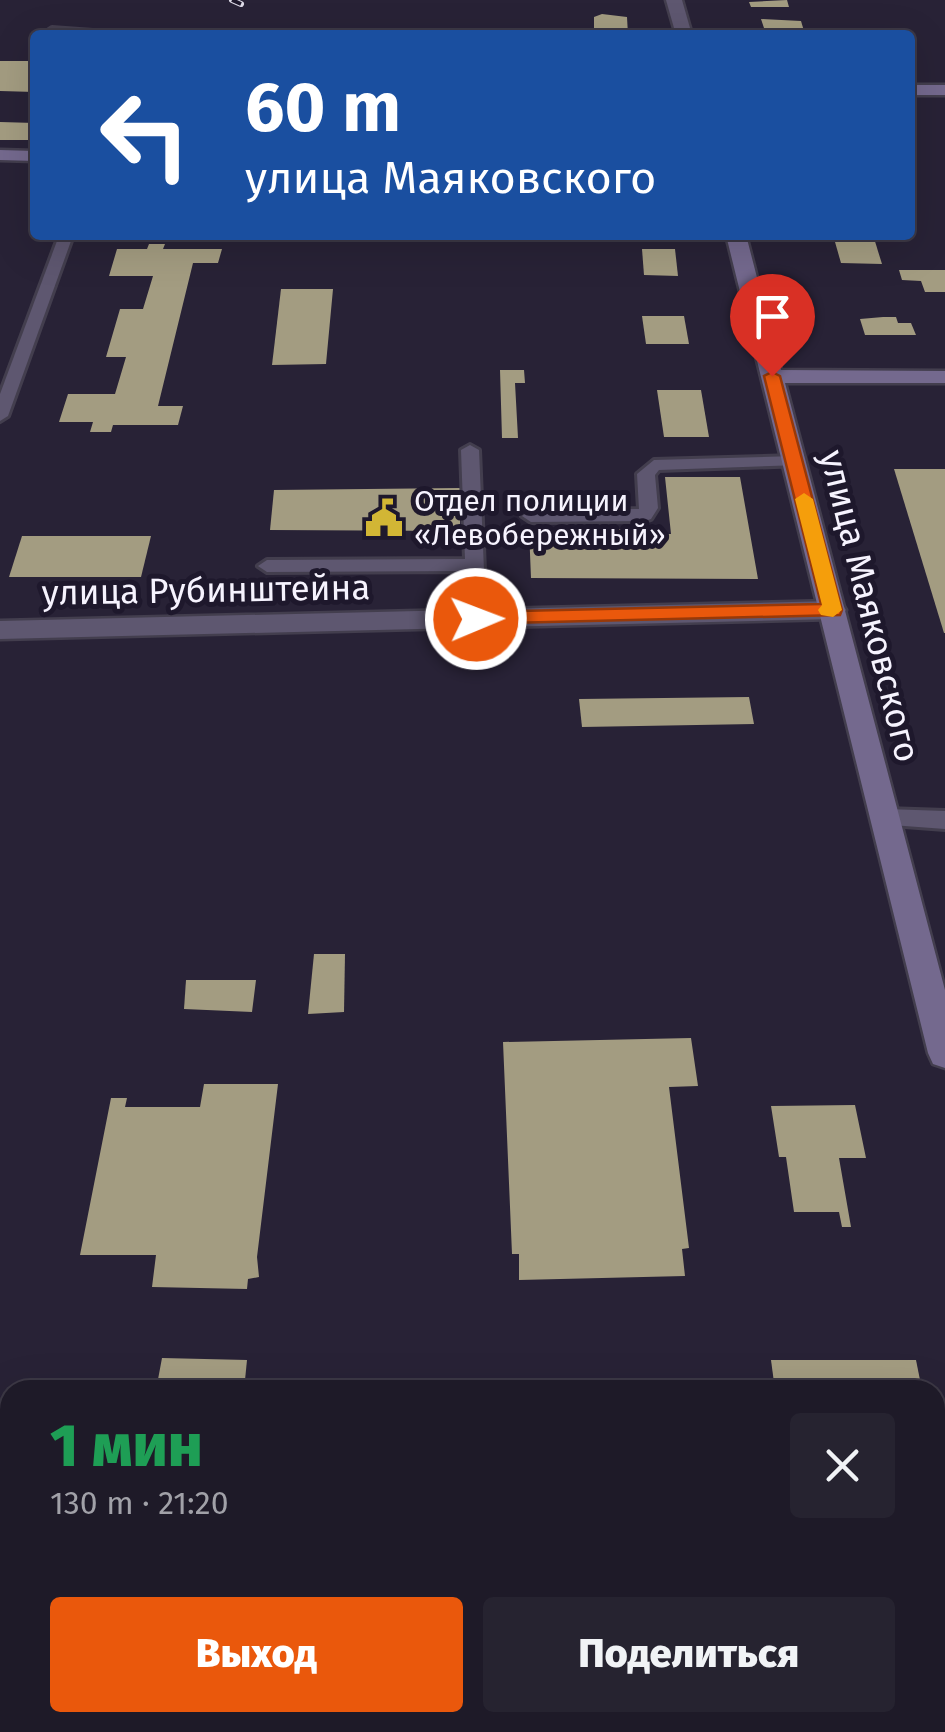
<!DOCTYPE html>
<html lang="ru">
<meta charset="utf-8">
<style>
:root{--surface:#1e1a28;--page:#262330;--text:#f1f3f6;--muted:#a1a1a8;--line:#3c3845;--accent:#ea580c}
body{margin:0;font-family:"Fira Sans",sans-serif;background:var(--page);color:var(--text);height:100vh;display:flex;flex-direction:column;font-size:38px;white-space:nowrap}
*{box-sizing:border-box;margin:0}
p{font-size:32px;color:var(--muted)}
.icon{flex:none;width:55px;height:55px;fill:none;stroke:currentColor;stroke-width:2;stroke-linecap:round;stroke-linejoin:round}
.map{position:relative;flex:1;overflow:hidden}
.drawer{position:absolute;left:0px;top:1380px;width:945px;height:352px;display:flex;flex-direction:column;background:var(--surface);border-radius:30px 30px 0 0;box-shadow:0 10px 40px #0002,0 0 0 2px var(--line)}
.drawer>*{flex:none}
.guide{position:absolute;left:30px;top:30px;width:885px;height:210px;border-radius:10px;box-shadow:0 10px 40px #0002,0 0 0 2px var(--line);background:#1a4fa0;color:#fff;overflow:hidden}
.pin{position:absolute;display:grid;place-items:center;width:85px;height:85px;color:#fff;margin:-102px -42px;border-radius:50% 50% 50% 0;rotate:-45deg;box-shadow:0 0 10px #0007}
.pin .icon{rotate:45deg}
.me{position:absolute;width:110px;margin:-55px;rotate:89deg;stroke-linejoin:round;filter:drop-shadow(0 0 8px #0008)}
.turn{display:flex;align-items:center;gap:35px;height:210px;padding:0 50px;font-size:45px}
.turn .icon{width:130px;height:130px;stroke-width:2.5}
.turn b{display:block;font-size:70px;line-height:85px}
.round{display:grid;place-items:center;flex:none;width:105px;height:105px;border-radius:10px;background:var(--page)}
.headline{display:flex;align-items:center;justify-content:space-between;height:170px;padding:0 50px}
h1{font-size:60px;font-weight:800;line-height:75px;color:#1e9e55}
.cta{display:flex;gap:20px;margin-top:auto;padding:20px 50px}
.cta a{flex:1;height:115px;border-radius:10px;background:var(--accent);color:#fff;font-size:40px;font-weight:800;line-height:115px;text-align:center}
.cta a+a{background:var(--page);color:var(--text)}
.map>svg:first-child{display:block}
</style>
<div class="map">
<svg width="945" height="1732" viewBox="0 0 945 1732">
<rect width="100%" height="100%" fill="#282236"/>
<g fill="#a39c81">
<polygon points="787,0 789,7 751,7 749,2"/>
<polygon points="602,14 627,17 628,35 583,35 583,28 594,28 594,17"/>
<polygon points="761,19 801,21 804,31 765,31"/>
<polygon points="0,61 35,61 35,92 0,91"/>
<polygon points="0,122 35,123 35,140 0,140"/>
<polygon points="833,235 873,235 882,264 841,263"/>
<polygon points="149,244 165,244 163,249 222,249 218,263 193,263 158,406 183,406 178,425 113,425 111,432 90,432 93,422 59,422 68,394 115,394 126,357 106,357 120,309 143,309 153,276 109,276 117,249 147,249"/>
<polygon points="642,249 675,249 678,276 644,275"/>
<polygon points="899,270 945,270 945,292 925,292 921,281 902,280"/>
<polygon points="281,289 333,289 326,364 272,365"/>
<polygon points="642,316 684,316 689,344 646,344"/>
<polygon points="883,317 896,317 898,323 911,323 916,335 865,335 860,319"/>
<polygon points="500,370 524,370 525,383 515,383 518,438 502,438"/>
<polygon points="657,390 701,390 709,437 664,437"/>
<polygon points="894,469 945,469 945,633 944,633"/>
<polygon points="665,477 740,477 758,579 531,578 529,529 644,529 645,534 671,534"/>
<polygon points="460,488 460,531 270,530 274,490"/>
<polygon points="22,536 151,536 141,577 9,577"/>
<polygon points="749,697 754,724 582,727 579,699"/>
<polygon points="314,954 345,954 344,1012 308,1014"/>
<polygon points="186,980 256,980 252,1012 184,1009"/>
<polygon points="691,1038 698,1086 669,1087 689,1248 682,1249 685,1276 519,1280 519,1254 512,1254 503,1042"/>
<polygon points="204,1084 278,1084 257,1257 259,1277 248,1279 247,1289 152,1287 156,1255 80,1255 111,1098 127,1098 125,1107 200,1107"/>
<polygon points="855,1105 866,1158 839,1158 851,1227 842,1227 839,1212 794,1212 786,1157 779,1157 771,1106"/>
<polygon points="162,1358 247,1360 244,1390 156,1390"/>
<polygon points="771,1360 916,1360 922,1390 775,1390"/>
<polygon points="935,1465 945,1506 945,1647 935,1647"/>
<rect x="0" y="1528" width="10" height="119"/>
</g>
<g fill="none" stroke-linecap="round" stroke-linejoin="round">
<g stroke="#433e4e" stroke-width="6">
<g id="lane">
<polygon points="52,28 93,31 99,35 48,34 46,32"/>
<polygon points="64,237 71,241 8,416 0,421 0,394 57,241"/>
<polygon points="470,445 479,450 486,619 483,624 469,624 466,619 465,571 267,572 258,566 267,560 465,559 461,450"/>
<polygon points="795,456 801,457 801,465 659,470 655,475 658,508 651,519 645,521 531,522 522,516 531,510 639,509 637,474 654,460"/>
<polygon points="886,809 945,811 945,829 878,824 875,818 878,812"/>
</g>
</g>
<g stroke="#433e4e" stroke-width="5">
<g id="street">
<polygon points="666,0 682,0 692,35 676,35"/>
<polygon points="833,601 842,604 846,610 842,616 833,619 0,639 0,621"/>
</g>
</g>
<g stroke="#433e4e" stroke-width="5">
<g id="secondary">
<rect x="910" y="85" width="35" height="10"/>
<polygon points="0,150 35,151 35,161 0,160"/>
<polygon points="726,235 746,235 781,370 945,371 945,383 785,383 945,990 945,1068 933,1064 928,1053"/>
</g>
</g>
<use href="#lane" fill="#5e5770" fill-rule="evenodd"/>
<use href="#street" fill="#5e5770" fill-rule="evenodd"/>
<use href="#secondary" fill="#74698e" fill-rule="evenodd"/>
<g stroke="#dedbe7" stroke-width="6">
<polyline id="rail" points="232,0 241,4"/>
</g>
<use href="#rail" stroke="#1e182c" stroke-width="4" stroke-dasharray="12" stroke-linecap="butt"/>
</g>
<polygon fill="#ea580c" stroke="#983908" stroke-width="2.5" points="772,372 780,376 842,610 840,615 470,624 470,614 476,612 821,604 764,376"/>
<polygon fill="#f59e0b" points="804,493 813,499 842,610 833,617 821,615 818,610 822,605 795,499"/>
<defs>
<g id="civic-bare" transform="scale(3)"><path d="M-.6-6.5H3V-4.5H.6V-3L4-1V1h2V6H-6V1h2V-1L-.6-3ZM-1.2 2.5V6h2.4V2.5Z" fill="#d2b635" stroke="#1e182c" stroke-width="2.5" paint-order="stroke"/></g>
</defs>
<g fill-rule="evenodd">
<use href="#civic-bare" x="384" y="518"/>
</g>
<g text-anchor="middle" stroke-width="10" stroke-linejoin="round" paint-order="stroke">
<g font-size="30" fill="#f6f3fe" stroke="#1e182c" text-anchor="start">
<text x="414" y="511">Отдел полиции<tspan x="414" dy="34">«Левобережный»</tspan></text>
</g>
<g font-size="35" fill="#f6f3fe" stroke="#1e182c">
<text transform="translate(206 590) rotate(-1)" y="12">улица Рубинштейна</text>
<text transform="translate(870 606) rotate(76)" y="12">улица Маяковского</text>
</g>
</g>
</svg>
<div class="pin" style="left:772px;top:376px;background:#d93025"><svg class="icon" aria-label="arrive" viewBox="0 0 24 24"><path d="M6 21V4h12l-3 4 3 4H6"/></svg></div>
<svg class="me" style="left:476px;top:619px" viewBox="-20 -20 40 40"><circle r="17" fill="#ea580c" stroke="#fff" stroke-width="3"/><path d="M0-11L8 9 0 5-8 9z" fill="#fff"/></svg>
<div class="guide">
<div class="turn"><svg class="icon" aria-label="left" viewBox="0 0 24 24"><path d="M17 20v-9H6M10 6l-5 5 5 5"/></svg><div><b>60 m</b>улица Маяковского</div></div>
</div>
<section class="drawer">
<div class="headline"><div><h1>1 мин</h1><p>130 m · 21:20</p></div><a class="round"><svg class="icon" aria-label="close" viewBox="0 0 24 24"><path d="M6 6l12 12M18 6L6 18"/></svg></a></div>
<div class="cta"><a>Выход</a><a>Поделиться</a></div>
</section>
</div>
